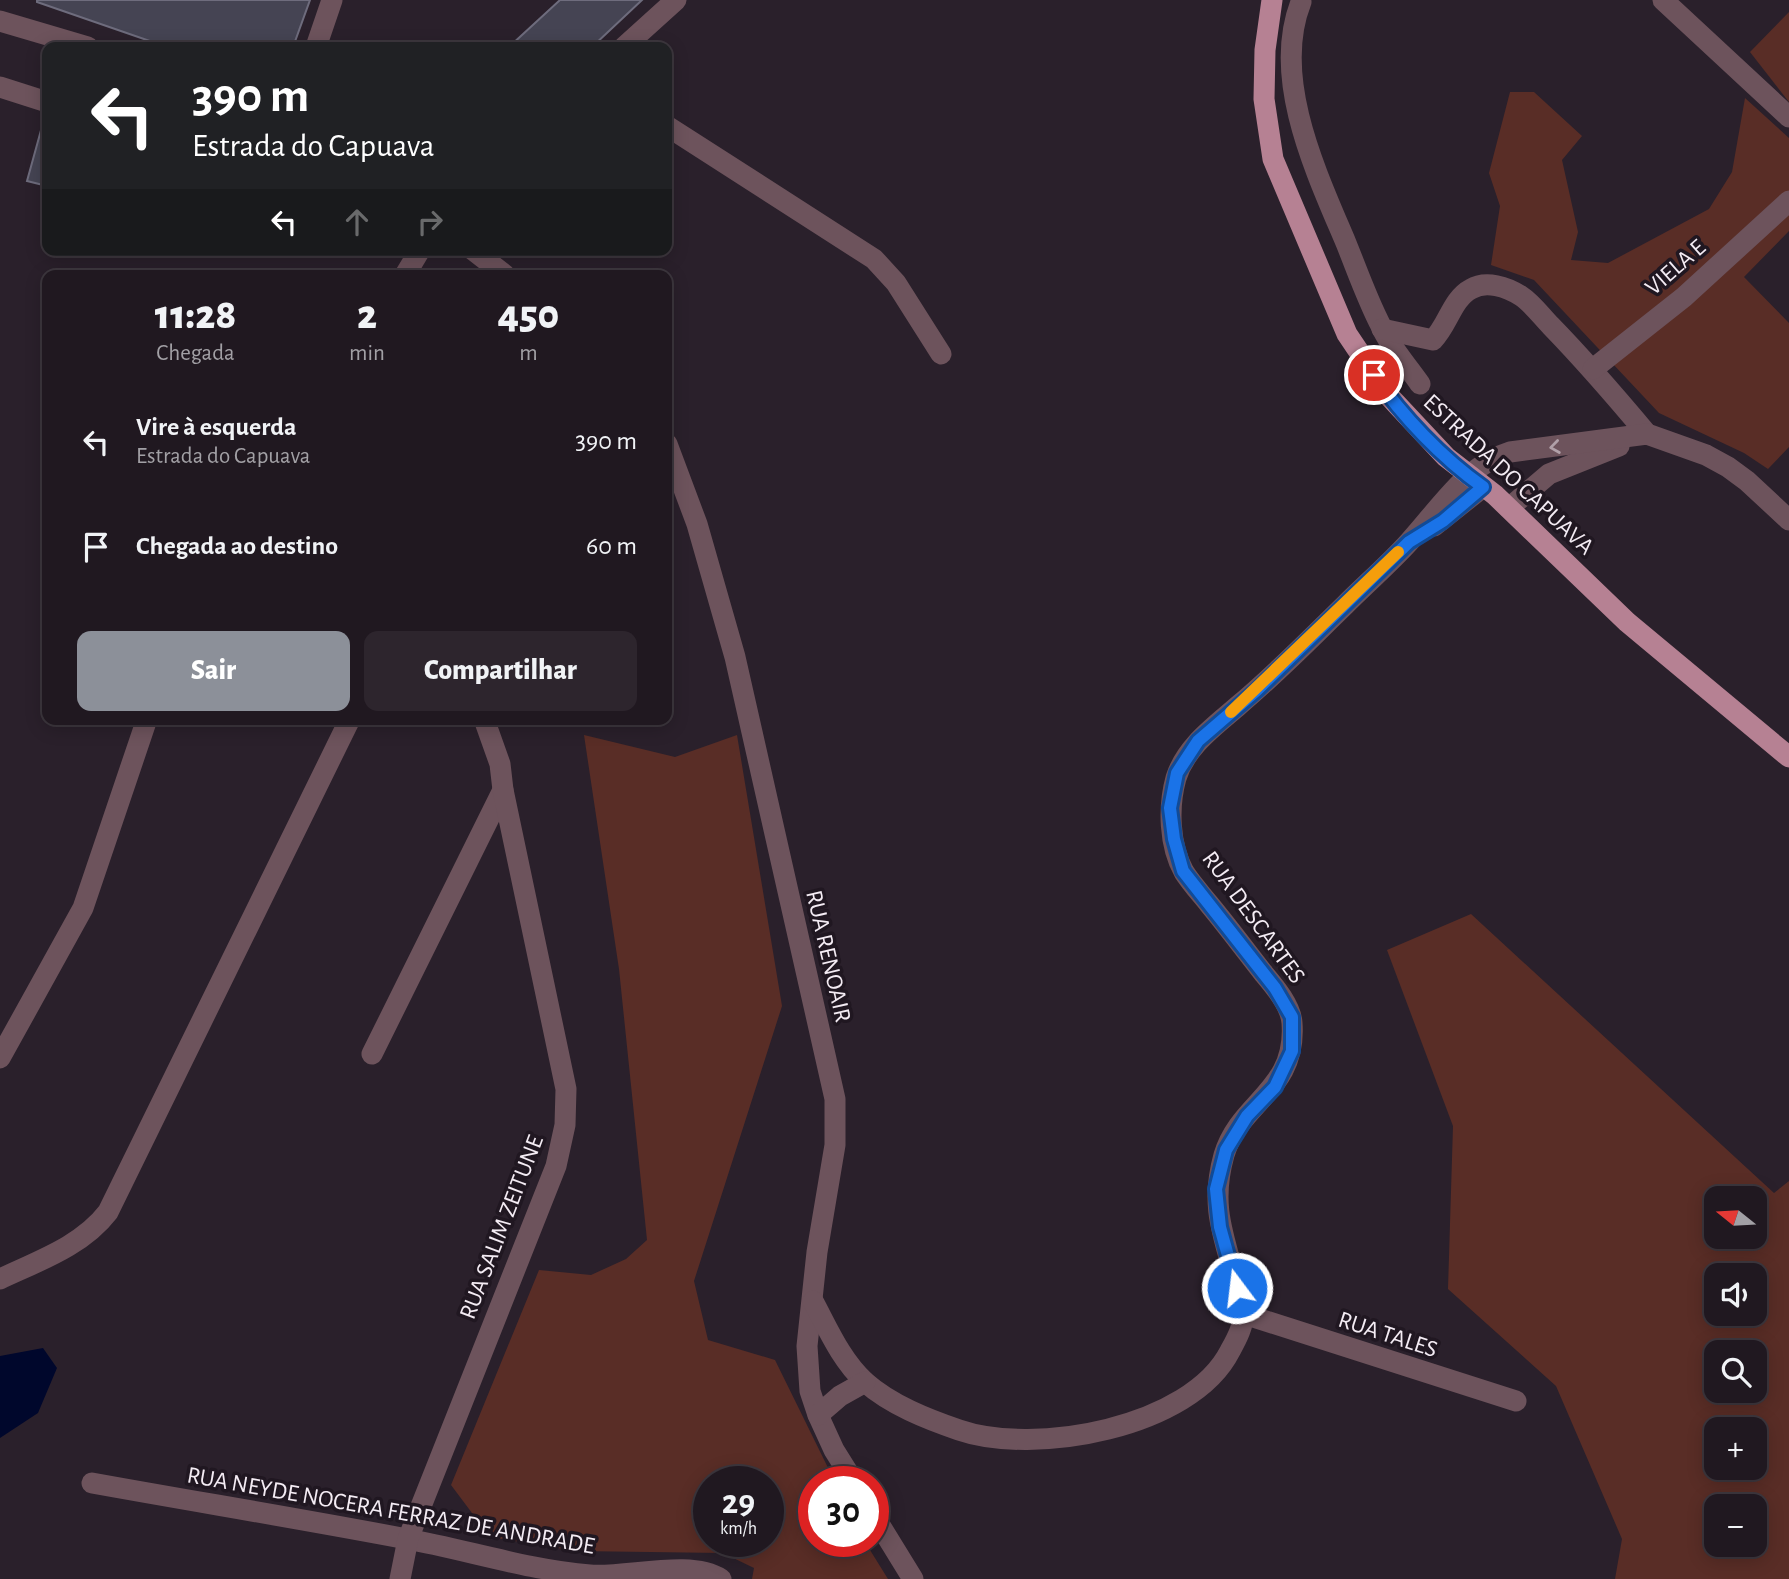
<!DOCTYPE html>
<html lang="pt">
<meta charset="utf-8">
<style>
:root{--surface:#201820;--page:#2d252d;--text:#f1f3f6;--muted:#a2a0a5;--line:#3d373e;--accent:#8c9099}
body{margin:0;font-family:"Alegreya Sans",sans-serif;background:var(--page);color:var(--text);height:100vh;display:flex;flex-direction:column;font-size:26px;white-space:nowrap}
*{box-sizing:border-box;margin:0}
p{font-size:23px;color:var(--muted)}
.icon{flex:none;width:38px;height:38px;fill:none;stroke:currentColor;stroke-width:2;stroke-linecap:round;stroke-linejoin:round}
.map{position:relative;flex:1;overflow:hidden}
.details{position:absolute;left:42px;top:270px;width:630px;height:455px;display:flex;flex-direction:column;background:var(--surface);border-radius:14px;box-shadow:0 4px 18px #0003,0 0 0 2px var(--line)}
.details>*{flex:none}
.top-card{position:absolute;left:42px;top:42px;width:630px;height:214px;border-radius:14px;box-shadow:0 4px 18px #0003,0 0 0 2px var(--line);background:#202124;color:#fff;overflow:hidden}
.needle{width:46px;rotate:288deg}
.controls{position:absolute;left:1704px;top:1186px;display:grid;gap:14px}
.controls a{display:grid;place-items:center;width:63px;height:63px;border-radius:14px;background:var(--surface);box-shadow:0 4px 18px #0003,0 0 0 2px var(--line);font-size:35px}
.speed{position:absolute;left:693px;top:1466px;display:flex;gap:14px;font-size:35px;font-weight:700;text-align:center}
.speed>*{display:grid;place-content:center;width:91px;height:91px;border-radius:50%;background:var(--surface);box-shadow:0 4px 18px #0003,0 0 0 2px var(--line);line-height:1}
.speed small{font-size:18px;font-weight:400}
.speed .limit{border:10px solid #d22;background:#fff;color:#111}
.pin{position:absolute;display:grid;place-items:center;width:60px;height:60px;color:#fff;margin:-30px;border:4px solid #fff;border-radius:50%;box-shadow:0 2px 7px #0007}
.me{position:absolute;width:77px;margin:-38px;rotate:345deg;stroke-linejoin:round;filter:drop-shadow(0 0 5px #0008)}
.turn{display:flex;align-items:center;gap:24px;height:147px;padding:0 35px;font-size:32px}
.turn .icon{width:91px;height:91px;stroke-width:2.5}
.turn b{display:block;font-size:49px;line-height:60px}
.lanes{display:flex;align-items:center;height:66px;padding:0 35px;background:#0003;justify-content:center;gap:35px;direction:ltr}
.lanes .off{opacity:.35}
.eta{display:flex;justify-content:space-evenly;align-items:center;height:119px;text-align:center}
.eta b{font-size:42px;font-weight:800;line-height:49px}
.primary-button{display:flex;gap:14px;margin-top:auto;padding:14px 35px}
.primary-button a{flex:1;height:80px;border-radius:14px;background:var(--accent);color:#fff;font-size:28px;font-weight:800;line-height:80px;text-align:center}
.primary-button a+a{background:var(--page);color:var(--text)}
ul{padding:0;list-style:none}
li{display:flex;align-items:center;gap:21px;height:105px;padding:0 35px}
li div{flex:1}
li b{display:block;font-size:26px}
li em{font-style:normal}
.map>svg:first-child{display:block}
</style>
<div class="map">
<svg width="1789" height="1579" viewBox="0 0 1789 1579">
<rect width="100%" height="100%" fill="#2a202b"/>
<g fill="#592d26" fill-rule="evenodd">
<polygon points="1789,12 1789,102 1750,52"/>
<polygon points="1510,92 1534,92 1582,136 1562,160 1578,232 1571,260 1608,263 1709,209 1732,172 1745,98 1789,138 1789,231 1744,277 1789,323 1789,447 1768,469 1744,453 1659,413 1534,280 1491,265 1500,206 1489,173"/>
<path d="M584,735L675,757L737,735L782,1006L694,1281L708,1340L775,1360L835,1482H814V1542H865L888,1579H752L754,1568L723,1553L576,1551L490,1537L451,1485L539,1270L591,1275L626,1259L647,1240L619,969ZM709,1482H768V1542H709Z"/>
<path d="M1471,914L1774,1193L1789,1181V1579H1615L1622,1539L1556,1386L1448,1289L1453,1126L1387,950ZM1717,1199H1755V1237H1717ZM1717,1276H1755V1314H1717ZM1717,1353H1755V1391H1717ZM1717,1430H1755V1468H1717ZM1717,1507H1755V1545H1717Z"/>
</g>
<polygon fill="#00072c" points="43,1348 57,1368 38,1413 0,1438 0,1356"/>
<g fill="#454453" stroke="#6e6c7d" stroke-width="2">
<polygon points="37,0 310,0 293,47 167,47 37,2"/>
<polygon points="560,0 642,0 592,47 509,47"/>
<polygon points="43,123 47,124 47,186 27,181"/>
</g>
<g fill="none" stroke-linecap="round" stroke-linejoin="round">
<g stroke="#6d535c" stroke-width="21">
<polyline points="1663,0 1789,117"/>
<path d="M1301,2C1271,78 1316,172 1346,243C1357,270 1367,299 1381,326C1390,347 1407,365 1420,384"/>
<polyline points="0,21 88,47"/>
<polyline points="316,47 332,0"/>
<polyline points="624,47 676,0"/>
<polyline points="0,87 47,102"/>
<polyline points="667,126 874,259 896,283 941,354"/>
<polyline points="473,250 505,275"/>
<polyline points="405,275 420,250"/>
<path d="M1382,329L1433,340C1448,325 1452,299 1471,289C1486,280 1507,287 1521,296C1532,303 1542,317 1551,326C1585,361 1616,397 1647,434"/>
<polyline points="1593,369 1684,297 1789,201"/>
<polyline points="667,444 697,524 735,657 835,1099 835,1145 817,1252 807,1346 810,1391 818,1415 834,1450 854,1482"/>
<polyline points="1509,508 1549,474 1619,446"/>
<polyline points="1434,526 1483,487"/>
<polyline points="372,1054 503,790"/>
<polyline points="0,1058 83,908 147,719"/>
<path d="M0,1279C38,1261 82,1246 108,1212L350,719"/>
<path d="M813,1301C828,1329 841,1360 865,1382C891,1405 927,1419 959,1430C1034,1456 1191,1428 1230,1351C1236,1340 1244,1326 1243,1313C1243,1303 1238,1291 1236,1282C1223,1234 1210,1205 1224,1155C1240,1101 1297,1091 1292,1023C1291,1006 1275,987 1264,974C1246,951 1228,927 1209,904C1201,894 1191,883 1184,872C1169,845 1168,807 1176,778C1186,746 1215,726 1239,705C1276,674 1310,639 1345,605C1366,584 1389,564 1409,542C1429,520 1446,496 1468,476C1481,465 1494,457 1510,452L1647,434L1706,455L1728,467L1747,481L1789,520"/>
<polyline points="1244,1314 1516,1401"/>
<polyline points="818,1415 840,1396 865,1382"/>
<path d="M92,1483C197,1502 302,1519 407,1539C467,1550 529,1570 590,1575C627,1578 690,1559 721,1579"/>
<polyline points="873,1514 913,1579"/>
<polyline points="400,1579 408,1539 556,1166 565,1125 566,1089 503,790 500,764 484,719"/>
</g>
<polyline stroke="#b68193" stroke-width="21" points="1272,0 1265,50 1264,99 1273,159 1347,334 1388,395 1446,457 1495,495 1627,622 1789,757"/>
</g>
<defs><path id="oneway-chevron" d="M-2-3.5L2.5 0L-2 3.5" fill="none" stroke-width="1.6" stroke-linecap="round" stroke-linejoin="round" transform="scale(1.75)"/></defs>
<use stroke="#b0a0a8" href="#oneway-chevron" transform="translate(1555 447) rotate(172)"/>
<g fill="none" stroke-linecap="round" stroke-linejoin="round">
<g stroke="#114b97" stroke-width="18">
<path id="route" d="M1237,1288L1220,1227L1216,1189L1226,1150L1247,1116L1275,1087L1292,1051V1017L1275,988L1183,871L1174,839L1170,808L1177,773L1198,741L1257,690L1409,542L1443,521L1483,487C1442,458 1402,416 1374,375"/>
</g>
<use href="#route" stroke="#1a73e8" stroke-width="12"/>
<polyline stroke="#f59e0b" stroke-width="12" points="1231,712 1398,552"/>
</g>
<g text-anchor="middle" stroke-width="7" stroke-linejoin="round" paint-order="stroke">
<g font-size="24" fill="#f4ecf4" stroke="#201721">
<text transform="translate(1675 267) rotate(-41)" y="8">VIELA E</text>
<text transform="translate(1509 474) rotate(43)" y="8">ESTRADA DO CAPUAVA</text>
<text transform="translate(1254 917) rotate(54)" y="8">RUA DESCARTES</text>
<text transform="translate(829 956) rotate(77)" y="8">RUA RENOAIR</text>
<text transform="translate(501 1227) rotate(-69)" y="8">RUA SALIM ZEITUNE</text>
<text transform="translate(1388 1334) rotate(18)" y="8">RUA TALES</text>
<text transform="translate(391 1510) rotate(10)" y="8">RUA NEYDE NOCERA FERRAZ DE ANDRADE</text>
</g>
</g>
</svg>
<div class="controls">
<a><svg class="needle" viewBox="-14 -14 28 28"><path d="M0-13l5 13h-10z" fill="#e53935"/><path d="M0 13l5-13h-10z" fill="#a2a0a5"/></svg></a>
<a><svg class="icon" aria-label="sound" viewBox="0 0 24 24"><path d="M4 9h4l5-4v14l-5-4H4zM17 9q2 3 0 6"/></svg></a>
<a><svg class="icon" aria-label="search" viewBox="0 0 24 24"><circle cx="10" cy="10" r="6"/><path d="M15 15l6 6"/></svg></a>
<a>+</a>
<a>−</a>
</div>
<div class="speed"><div>29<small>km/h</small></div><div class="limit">30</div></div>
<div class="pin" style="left:1374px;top:375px;background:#d93025"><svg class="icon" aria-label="arrive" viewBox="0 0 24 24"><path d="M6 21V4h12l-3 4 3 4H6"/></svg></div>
<svg class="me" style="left:1237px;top:1288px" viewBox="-20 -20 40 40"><circle r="17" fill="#1a73e8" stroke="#fff" stroke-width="3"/><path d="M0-11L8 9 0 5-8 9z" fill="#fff"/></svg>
<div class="top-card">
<div class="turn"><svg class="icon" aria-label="left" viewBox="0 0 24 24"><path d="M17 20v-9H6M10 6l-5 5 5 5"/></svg><div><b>390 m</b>Estrada do Capuava</div></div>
<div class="lanes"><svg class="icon" aria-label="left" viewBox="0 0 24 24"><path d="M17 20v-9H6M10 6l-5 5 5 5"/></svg><svg class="icon off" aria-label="ahead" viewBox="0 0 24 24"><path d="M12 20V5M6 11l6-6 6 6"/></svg><svg class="icon off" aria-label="right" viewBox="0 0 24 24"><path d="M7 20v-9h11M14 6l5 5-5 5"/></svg></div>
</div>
<section class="details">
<div class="eta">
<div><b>11:28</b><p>Chegada</p></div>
<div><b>2</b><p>min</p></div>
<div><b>450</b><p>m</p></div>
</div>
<ul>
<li><svg class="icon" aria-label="left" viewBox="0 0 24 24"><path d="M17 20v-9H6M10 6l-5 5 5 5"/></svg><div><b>Vire à esquerda</b><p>Estrada do Capuava</p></div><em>390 m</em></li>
<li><svg class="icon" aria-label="arrive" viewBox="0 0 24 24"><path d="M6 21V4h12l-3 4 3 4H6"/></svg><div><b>Chegada ao destino</b></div><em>60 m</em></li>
</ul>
<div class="primary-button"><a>Sair</a><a>Compartilhar</a></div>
</section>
</div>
